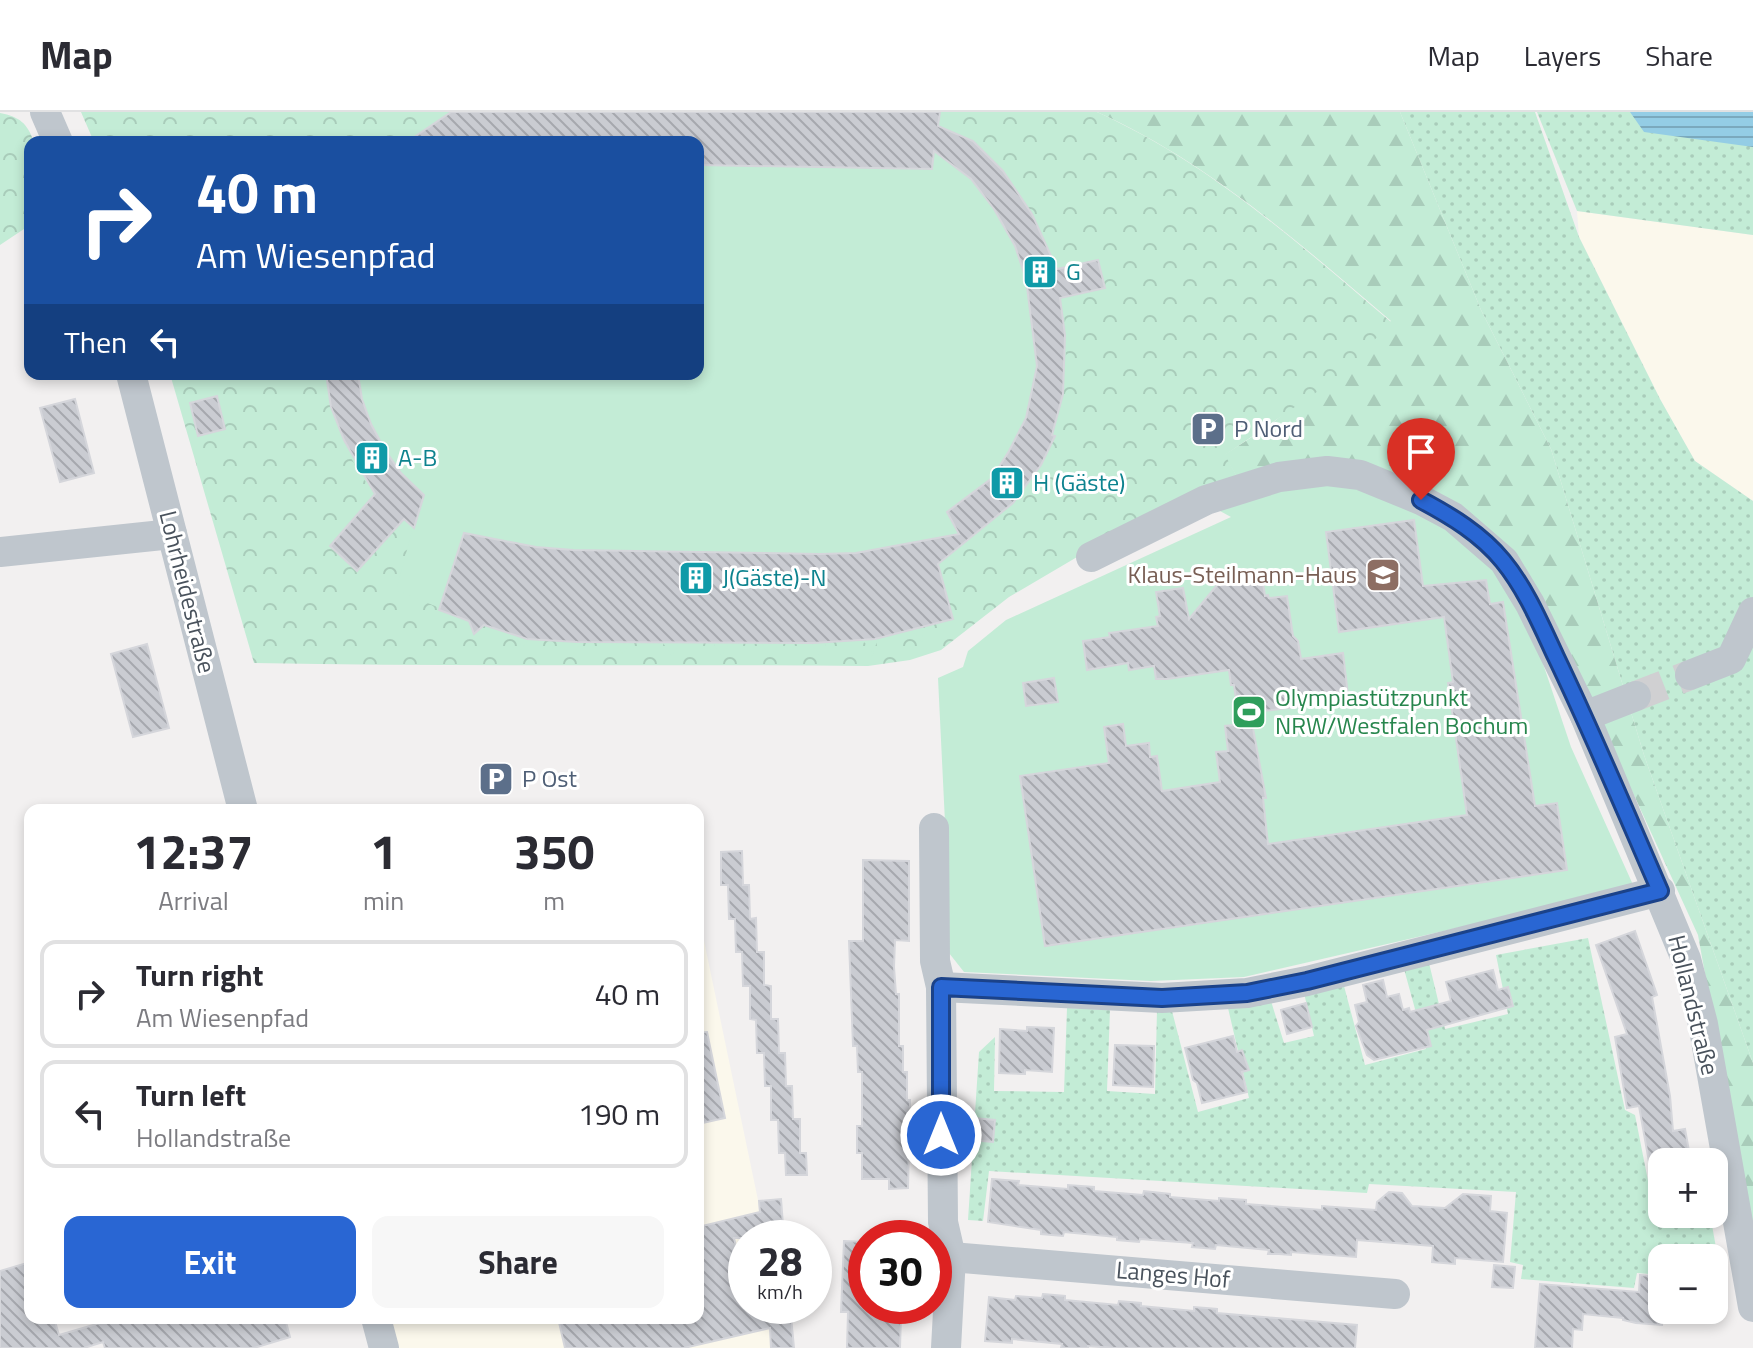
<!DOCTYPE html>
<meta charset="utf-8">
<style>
:root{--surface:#fff;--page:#f7f7f7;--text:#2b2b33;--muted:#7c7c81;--line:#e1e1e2;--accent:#2966d3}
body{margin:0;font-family:"Titillium Web",sans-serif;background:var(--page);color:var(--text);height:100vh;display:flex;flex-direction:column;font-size:30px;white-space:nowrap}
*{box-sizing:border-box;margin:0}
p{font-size:26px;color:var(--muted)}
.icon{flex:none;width:44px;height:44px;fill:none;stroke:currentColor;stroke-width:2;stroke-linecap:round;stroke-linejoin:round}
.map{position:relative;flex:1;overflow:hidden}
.drawer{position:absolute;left:24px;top:692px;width:680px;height:520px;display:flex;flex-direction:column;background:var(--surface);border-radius:16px;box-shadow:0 4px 12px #0003}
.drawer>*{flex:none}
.guide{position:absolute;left:24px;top:24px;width:680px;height:244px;border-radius:16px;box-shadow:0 4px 12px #0003;background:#1a4fa0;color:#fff;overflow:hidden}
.tools{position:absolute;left:1648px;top:1036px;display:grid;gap:16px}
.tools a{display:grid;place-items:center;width:80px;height:80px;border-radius:16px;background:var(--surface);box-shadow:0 4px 12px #0003;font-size:40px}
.speed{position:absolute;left:728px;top:1108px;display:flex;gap:16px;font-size:40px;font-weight:700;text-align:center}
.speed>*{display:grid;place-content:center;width:104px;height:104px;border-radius:50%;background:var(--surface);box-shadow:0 4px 12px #0003;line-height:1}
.speed small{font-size:20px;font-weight:400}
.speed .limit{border:12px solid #d22;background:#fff;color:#111}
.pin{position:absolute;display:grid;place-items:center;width:68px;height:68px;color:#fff;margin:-82px -34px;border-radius:50% 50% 50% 0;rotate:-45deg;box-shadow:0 0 8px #0007}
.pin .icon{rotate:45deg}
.me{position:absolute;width:88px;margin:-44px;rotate:0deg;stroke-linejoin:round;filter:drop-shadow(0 0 6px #0008)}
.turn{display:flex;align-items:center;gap:28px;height:168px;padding:0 40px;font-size:36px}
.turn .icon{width:104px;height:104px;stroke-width:2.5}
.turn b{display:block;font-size:56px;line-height:68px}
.then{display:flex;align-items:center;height:76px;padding:0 40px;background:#0003;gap:16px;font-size:30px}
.eta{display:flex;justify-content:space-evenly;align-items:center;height:136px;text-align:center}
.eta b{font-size:48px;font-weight:700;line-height:56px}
.primary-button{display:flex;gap:16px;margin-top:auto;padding:16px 40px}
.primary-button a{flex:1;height:92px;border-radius:16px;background:var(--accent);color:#fff;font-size:32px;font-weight:700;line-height:92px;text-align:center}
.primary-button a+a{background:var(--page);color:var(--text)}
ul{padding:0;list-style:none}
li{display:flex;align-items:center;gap:24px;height:108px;margin:0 16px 12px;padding:0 24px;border:4px solid var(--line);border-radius:16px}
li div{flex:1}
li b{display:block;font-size:30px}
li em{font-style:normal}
header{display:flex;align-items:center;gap:48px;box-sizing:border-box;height:112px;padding:0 40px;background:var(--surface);border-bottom:2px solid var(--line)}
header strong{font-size:38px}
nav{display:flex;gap:44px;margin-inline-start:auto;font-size:28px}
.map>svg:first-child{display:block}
</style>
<header>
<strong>Map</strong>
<nav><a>Map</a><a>Layers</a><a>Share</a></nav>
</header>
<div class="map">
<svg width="1753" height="1236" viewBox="0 0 1753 1236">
<defs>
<pattern id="grass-dots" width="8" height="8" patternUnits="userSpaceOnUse" patternTransform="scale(2)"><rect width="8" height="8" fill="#c3ecd6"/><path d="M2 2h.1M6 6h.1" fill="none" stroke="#a9ccba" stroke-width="1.8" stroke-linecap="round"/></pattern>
<pattern id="forest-firs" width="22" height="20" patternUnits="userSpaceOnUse" patternTransform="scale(2)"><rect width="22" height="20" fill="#c3ecd6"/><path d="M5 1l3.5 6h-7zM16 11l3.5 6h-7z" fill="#a9ccba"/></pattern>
<pattern id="park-crowns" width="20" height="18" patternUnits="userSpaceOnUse" patternTransform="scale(2)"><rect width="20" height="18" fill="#c3ecd6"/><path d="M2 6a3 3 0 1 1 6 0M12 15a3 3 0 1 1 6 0" fill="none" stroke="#a9ccba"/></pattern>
<pattern id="water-rules" width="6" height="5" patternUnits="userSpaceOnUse" patternTransform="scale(2)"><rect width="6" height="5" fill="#94cde5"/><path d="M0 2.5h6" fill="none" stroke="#7ba9bd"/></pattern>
<pattern id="building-back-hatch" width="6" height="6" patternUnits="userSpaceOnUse" patternTransform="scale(2)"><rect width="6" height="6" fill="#caccd2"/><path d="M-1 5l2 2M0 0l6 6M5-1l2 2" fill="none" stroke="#a6a8ae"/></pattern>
</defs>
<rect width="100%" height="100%" fill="#f2f0f0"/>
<g fill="#fbf8ec">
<polygon points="1577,99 1753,123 1753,389 1695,349 1660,287 1579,125"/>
<polygon points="698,800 758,1088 761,1126 746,1126 746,1194 767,1194 771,1236 396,1236 388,1206 698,1206"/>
</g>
<g fill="url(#grass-dots)">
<polygon points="1400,0 1535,0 1579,125 1660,287 1695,349 1753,389 1753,951 1644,643 1551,337 1481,198"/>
<polygon points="1537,0 1753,0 1753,123 1577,99"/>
<polygon points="1588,826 1625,998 1635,1003 1653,1094 1662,1093 1662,1102 1710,1102 1722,1169 1714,1168 1714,1146 1662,1146 1662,1163 1637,1161 1634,1176 1521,1167 1523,1153 1510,1150 1516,1080 1369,1072 1367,1081 989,1059 983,1109 968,1108 979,940 995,925 994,979 1064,980 1067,896 1110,898 1107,979 1155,982 1157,898 1172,899 1198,1000 1249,986 1228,896 1271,889 1284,931 1314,924 1304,881 1344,874 1365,953 1426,937 1404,857 1429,851 1445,917 1508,902 1496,843"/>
</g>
<path fill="url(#forest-firs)" d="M1097,0H1400L1481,198L1551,337L1644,643L1753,951V1128L1698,823L1579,563L1240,370L1224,343L1269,314L1391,209C1298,130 1210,51 1097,0Z"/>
<g fill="url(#park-crowns)">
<path d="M81,0H1097C1209,51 1298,131 1391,210L1343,262L1225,343L1240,370L1145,405L1009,485L941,538L910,548L868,554C663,552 458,555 254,551L170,262H698V30H94Z"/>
<path d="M0,1C20,5 27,11 34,30H30V113L0,133Z"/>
</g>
<g fill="#c3ecd6">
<path d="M461,0H940L938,14C949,18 961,22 972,28C987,37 999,53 1009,68C1027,92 1043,119 1053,148C1072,206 1071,295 1043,350C1020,394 977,423 938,450L953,507L923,514L922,530L911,518L878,526L872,545L871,537L862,528L827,530L820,544L811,531L778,532L771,545L762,532L729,531L722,544L713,531H679L672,544L663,531L630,530L623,542L615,530H581L573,542V536L566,529L529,527L520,539L521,533L515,523L484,513L474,522L469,508L396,478L413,416C401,405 387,394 376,382C347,351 332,303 326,262H698V30Z"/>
<polygon points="1328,366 1451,410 1524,495 1571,635 1634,775 1244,865 1151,869 964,860 949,841 946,731 938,566 963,555 968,539 1006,508 1231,405 1209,393"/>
</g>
<polygon fill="url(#water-rules)" points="1630,0 1753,0 1753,35 1644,20"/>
<g fill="url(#building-back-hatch)" stroke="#d5d6db" stroke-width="2">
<polygon points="451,0 940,0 938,14 973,29 1003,59 1032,102 1057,157 1098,148 1105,176 1060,186 1065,223 1063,282 1052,323 1055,324 1041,353 1013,391 938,452 953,507 875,527 813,531 577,530 527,527 484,513 474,522 469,509 439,498 464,421 536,435 573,438 820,442 856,441 959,422 947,400 992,366 1009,339 1026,306 1037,254 1026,167 1015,134 994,97 971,67 934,39 932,57 698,53 698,30 407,30"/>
<polygon points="326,262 358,262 362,287 371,312 385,338 401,361 424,383 414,416 404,407 357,459 330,434 375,382 344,328 331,295"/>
<polygon points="217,284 225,317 198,324 190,291"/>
<polygon points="75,287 94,361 60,370 40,296"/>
<polygon points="1414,408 1423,474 1486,468 1490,492 1503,490 1535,694 1557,691 1567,758 1045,834 1020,664 1109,651 1104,615 1123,612 1126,634 1149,631 1150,645 1157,644 1162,679 1220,670 1216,640 1228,639 1225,614 1252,611 1266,686 1263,686 1268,732 1467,703 1448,571 1453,570 1444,505 1339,520 1326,420"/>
<polygon points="1262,465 1265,484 1268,483 1269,486 1287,484 1293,524 1298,529 1301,547 1343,541 1348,583 1329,585 1330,591 1238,602 1234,573 1231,573 1229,558 1167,567 1156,567 1154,554 1129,558 1128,551 1087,558 1083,529 1110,525 1109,521 1158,514 1156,505 1160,504 1156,480 1183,476 1189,507 1218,472"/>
<polygon points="147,532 169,616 133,625 111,542"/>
<polygon points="1054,566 1058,590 1026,594 1023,571"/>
<polygon points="742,739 743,773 749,773 750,807 756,806 757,840 764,840 764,873 771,874 771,907 778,907 779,941 785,941 786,974 792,974 793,1007 800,1007 800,1041 806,1041 807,1063 786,1063 785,1041 779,1041 778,1008 771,1008 771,974 765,974 764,941 757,941 756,908 750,907 750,874 743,874 742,840 736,840 735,807 729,807 728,773 721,773 721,740"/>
<polygon points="863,748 909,749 909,829 895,828 894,855 896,882 899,882 899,934 903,934 903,960 907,960 907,988 910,988 908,1076 889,1077 889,1067 862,1067 862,1041 857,1041 857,1014 862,1014 862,960 858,960 857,934 853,934 849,829 863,829"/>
<polygon points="1635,819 1657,883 1652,885 1670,984 1673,1019 1685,1017 1691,1050 1649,1050 1639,994 1627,996 1615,925 1627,922 1596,833"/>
<polygon points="1493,858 1498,878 1508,875 1513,894 1427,918 1431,934 1374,948 1367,943 1356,914 1359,910 1355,893 1367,890 1363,873 1383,868 1387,885 1399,882 1403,898 1409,896 1410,900 1451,889 1446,870"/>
<polygon points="1306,891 1312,915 1287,922 1281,898"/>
<polygon points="1027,915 1054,916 1052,960 1025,958 1025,962 999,961 1000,917 1027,919"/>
<polygon points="707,920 725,1006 698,1012 698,921"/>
<polygon points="1233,924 1237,940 1242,938 1249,958 1242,960 1247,980 1202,991 1197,971 1193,968 1185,936"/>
<polygon points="1115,933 1154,934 1153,975 1113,973"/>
<polygon points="973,1006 995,1008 993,1030 971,1028"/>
<polygon points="992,1067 1019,1069 1018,1073 1068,1077 1068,1073 1094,1075 1094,1079 1143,1083 1144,1079 1170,1082 1170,1085 1219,1089 1219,1086 1246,1088 1246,1092 1322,1098 1322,1094 1376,1098 1377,1090 1389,1080 1402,1081 1412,1094 1445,1096 1463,1082 1491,1084 1490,1099 1507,1101 1503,1150 1455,1146 1455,1152 1432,1150 1433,1134 1357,1128 1356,1145 1291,1140 1291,1143 1279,1142 1268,1142 1269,1138 1216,1133 1215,1137 1204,1136 1192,1135 1193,1131 1140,1127 1139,1130 1117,1128 1117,1125 1064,1120 1063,1124 1041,1122 1041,1118 988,1110"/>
<polygon points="781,1087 784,1126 734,1126 746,1179 746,1194 790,1194 794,1236 771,1236 770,1216 684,1236 565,1236 558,1206 698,1206 698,1115 760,1100 759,1089"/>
<polygon points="844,1129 866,1130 866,1194 892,1194 892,1202 901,1203 900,1236 847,1236 848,1200 841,1200"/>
<polygon points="30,1150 30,1206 54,1206 59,1223 117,1206 285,1206 290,1225 254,1236 105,1236 103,1230 84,1236 0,1236 0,1159"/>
<polygon points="1494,1153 1515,1155 1513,1176 1492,1175"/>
<polygon points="1640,1163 1662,1165 1662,1213 1636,1211 1623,1208 1623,1206 1583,1202 1582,1218 1573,1217 1572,1236 1535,1236 1540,1172 1639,1180"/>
<polygon points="1043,1182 1065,1184 1065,1188 1118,1193 1119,1189 1141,1191 1141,1194 1194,1199 1194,1195 1206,1196 1217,1197 1217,1201 1357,1213 1355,1236 1114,1236 1088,1234 1088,1236 1061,1236 1062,1232 1012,1227 1012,1231 985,1229 989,1185 1015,1188 1016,1184 1042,1186"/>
</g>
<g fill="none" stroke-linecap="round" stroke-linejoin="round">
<polyline stroke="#d0d0d2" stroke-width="30" stroke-dasharray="30 15" stroke-linecap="butt" points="1636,584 1690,563"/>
<g stroke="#bfc6cd" stroke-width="30">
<polyline points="45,0 58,30"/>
<polyline points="131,262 243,698"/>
<polyline points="0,440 172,422"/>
<polyline points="1091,445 1206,388 1279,365 1327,359 1360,363 1421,388 1453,405 1504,449 1530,492 1585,604 1686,847 1703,912 1753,1195"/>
<polyline points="1690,563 1731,547 1753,500"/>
<polyline points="1585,604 1636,584"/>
<polyline points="934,716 935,849 941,875 943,1110 951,1145 946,1236"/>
<polyline points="941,875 1162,886 1247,881 1307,869 1660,779"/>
<polyline points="951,1145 1395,1182"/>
<polyline points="376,1206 384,1236"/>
</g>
</g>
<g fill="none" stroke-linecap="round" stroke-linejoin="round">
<g stroke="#1b4289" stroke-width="20">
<path id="route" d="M941,1023V875L1162,886L1247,881L1307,869L1660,779C1626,701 1593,622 1556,545C1541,513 1526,477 1503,449C1481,422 1451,404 1421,388"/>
</g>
<use href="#route" stroke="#2966d3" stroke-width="14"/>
</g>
<defs>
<g id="building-square" transform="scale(1.8)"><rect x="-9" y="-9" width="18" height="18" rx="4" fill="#0f9aa8" stroke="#fff"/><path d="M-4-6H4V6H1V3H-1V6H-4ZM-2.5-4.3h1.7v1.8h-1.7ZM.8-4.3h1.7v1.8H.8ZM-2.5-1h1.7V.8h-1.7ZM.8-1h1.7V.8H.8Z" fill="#fff"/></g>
<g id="parking-square" transform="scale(1.8)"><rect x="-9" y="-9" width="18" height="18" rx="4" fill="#5c6f8a" stroke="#fff"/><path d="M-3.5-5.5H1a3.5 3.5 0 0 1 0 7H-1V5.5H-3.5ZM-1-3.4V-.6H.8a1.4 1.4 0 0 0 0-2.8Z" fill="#fff"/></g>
<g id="school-square" transform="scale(1.8)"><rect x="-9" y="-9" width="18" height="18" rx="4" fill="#8d6e63" stroke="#fff"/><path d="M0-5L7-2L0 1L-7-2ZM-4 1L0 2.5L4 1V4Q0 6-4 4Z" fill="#fff"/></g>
<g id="stadium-square" transform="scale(1.8)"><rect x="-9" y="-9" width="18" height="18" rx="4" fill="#2e9e5b" stroke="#fff"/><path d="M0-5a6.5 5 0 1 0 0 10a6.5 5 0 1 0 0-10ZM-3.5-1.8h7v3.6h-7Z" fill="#fff"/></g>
</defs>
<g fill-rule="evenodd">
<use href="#building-square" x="1040" y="160"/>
<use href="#parking-square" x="1208" y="317"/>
<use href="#building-square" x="372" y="346"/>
<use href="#building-square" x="1007" y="371"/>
<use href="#school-square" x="1383" y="463"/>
<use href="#building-square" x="696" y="466"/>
<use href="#stadium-square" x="1249" y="600"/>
<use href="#parking-square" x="496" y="667"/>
</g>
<g text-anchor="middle" stroke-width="6" stroke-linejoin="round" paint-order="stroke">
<g font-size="24" fill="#0d838f" stroke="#fff" text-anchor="start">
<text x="1066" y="168">G</text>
<text x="398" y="354">A-B</text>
<text x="1033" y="379">H (Gäste)</text>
<text x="722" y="474">J(Gäste)-N</text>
</g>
<g font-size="24" fill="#4e5e75" stroke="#fff" text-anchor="start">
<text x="1234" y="325">P Nord</text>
<text x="522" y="675">P Ost</text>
</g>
<g font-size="24" fill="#785e54" stroke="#fff" text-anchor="end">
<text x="1357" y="471">Klaus-Steilmann-Haus</text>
</g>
<g font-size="24" fill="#49525c" stroke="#fff">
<text transform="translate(187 480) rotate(76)" y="8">Lohrheidestraße</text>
<text transform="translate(1693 893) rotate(76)" y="8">Hollandstraße</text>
<text transform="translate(1173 1163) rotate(5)" y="8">Langes Hof</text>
</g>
<g font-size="24" fill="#27864d" stroke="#fff" text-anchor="start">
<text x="1275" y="594">Olympiastützpunkt<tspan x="1275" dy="28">NRW/Westfalen Bochum</tspan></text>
</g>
</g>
</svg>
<div class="tools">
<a>+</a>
<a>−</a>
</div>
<div class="speed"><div>28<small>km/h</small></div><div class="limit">30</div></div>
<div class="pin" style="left:1421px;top:388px;background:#d93025"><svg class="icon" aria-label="arrive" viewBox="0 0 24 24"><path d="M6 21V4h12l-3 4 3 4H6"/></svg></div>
<svg class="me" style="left:941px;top:1023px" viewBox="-20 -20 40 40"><circle r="17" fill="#2966d3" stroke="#fff" stroke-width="3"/><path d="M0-11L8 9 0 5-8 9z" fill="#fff"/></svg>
<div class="guide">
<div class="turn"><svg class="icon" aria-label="right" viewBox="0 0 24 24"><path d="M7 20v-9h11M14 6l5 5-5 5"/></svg><div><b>40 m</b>Am Wiesenpfad</div></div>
<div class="then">Then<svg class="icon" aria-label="left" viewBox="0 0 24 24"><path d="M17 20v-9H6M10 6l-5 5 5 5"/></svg></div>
</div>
<section class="drawer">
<div class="eta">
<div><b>12:37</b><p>Arrival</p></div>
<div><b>1</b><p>min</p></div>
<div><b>350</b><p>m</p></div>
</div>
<ul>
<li><svg class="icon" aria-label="right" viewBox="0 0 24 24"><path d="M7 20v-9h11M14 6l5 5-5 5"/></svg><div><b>Turn right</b><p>Am Wiesenpfad</p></div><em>40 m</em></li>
<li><svg class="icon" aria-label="left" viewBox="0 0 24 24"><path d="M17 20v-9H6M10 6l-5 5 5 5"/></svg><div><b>Turn left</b><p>Hollandstraße</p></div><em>190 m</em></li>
</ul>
<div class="primary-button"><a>Exit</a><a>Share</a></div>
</section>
</div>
